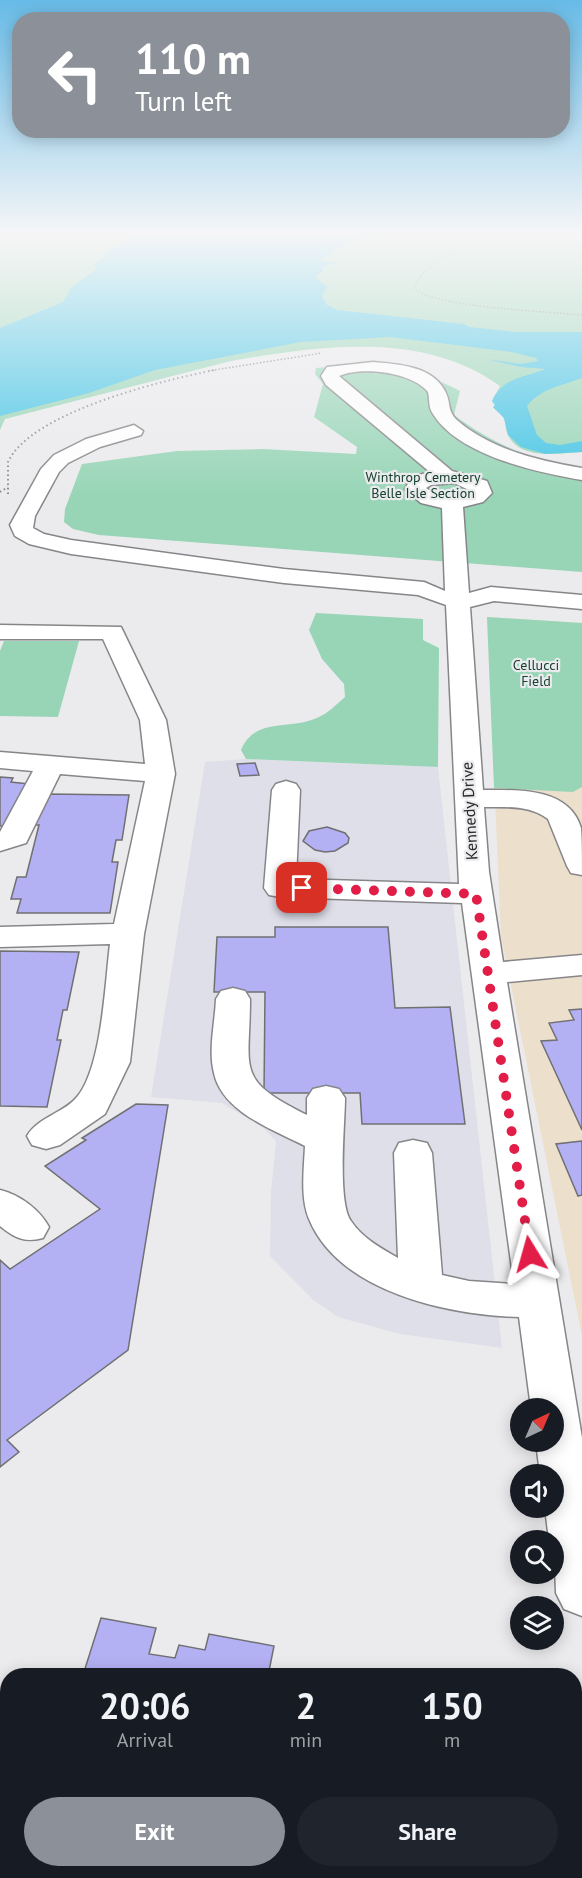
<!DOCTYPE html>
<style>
:root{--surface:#171b24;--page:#20242c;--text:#f1f3f6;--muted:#9ea1a6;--accent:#8c9099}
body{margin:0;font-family:"PT Sans",sans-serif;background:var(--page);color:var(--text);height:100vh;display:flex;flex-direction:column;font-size:22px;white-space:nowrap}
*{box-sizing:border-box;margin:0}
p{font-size:20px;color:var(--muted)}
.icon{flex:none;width:33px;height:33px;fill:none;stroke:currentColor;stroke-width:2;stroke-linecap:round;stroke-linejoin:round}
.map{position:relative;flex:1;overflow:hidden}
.details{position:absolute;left:0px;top:1668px;width:582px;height:210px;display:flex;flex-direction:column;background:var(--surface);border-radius:24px 24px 0 0;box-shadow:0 3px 15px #0003}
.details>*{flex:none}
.guide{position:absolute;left:12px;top:12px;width:558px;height:126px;border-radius:24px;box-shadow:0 3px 15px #0003;background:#8c9099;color:#fff;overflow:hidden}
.needle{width:39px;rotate:44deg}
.fabs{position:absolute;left:510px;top:1398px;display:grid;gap:12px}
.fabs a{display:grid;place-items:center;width:54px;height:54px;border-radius:50%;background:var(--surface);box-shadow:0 3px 15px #0003;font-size:30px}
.pin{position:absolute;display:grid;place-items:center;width:51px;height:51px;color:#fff;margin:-26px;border-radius:12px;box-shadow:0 3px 9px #0006}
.me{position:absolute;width:66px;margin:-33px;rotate:352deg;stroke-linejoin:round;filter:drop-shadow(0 0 4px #0008)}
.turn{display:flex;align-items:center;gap:21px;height:126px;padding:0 24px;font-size:27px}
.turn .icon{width:78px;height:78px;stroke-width:2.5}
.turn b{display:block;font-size:42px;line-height:51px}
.eta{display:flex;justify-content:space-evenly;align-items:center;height:102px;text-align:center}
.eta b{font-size:36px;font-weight:700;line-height:42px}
.primary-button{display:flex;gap:12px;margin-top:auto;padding:12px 24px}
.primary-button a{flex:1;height:69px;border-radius:36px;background:var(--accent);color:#fff;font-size:24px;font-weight:700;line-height:69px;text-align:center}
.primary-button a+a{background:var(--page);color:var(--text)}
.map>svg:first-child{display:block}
</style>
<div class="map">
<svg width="582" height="1878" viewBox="0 0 582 1878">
<rect width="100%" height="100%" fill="#ebebee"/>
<polygon fill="#dfdfea" points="246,759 438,767 502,1348 400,1334 338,1317 313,1300 270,1256 271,1192 276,1141 263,1128 222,1103 151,1097 205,762"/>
<polygon fill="#ece0cc" points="487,617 582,623 582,1336 501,936"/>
<g fill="#97d5b6">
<path d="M0,235H582V452C561,453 520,461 508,435C505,430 506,422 503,417C501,413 496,411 493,407L495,405L492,401L500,386C423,330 319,346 231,361L5,419L0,430Z"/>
<path d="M361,364C400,369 424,372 460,391L454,415C494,445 533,460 582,470V572L99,535L73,529L64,522L65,509L82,464L177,451L263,449L356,454L357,447L314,417L323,384L315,374L316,368Z"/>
<path d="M316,613L423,619V640L439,648L438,767L246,759L241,750C255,716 291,731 319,717C328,713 337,704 345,697L344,684L322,659L309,630Z"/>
<polygon points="487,617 582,623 582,787 573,792 494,788"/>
<polygon points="4,641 79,641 58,717 0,716 0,651"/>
</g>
<path fill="#45c5e5" d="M131,235H380L352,241L321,259L325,262H338L322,267L323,271L315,277L327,287L322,296L327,305L337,310L464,324L469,327L516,332H582V378C564,385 539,389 527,406L537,435L546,443L560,445L582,441V452L545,454L521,447L508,435L504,418L493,407L495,405L492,401C503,377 524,378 545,369L521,367L486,359L521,364L538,361L536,358L512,352L390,337L301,342L155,370L89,393L0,416V328L63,302L71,288L96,269L94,265L106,256L104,254Z"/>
<g fill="#b3b1f3" stroke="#707073" stroke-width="1.5">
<polygon points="255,763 259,775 240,776 237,764"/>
<polygon points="0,777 13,778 11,782 30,784 4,826 0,826"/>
<polygon points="46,794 129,795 122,840 116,840 112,862 118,862 110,913 17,913 21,899 11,899 17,877 26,877 39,825 30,825"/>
<polygon points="327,827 345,833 349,838 348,843 335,851 325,852 315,850 303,841 309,831"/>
<polygon points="275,927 388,927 395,1008 450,1007 465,1124 362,1124 360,1093 264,1093 265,992 214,992 217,937 275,937"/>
<polygon points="0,951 79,952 67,1010 63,1010 57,1040 61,1040 47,1107 0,1106"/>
<polygon points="582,1009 582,1130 541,1041 557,1040 549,1023 574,1020 569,1010"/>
<polygon points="136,1104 168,1105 128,1350 7,1440 19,1452 0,1467 0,1260 10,1269 100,1209 45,1166 86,1140 82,1138"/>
<polygon points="582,1141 582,1195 578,1196 556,1144"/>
<polygon points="101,1618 156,1628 149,1654 175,1658 179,1645 205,1650 209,1634 274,1646 268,1676 83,1675"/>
<polygon points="356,1870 463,1870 462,1878 393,1878"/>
</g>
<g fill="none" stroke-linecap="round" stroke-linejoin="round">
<g stroke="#868689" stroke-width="3">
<g id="minor">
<path d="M373,362C398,364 434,366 446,393C451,404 447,411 458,421C492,450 540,461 582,468V480C537,472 459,456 433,414C428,407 430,400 428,392C412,372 361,366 339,376L452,471L487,481L492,493L483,502L463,507L469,593L491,587L582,595V609L494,601L470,607L483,790C517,790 569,787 581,828C582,842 582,861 582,875L571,873L567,866L548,819C530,805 505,807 484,807L489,872L503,962L582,955V975L507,982L582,1438V1616L564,1609L556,1593L554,1540H549L545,1508H554V1474H540L536,1442H554V1408H531L519,1317C448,1315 339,1292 309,1219C300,1198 304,1168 305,1146C274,1130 222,1112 214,1073C208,1050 215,1023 216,999L221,991L233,988L245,991L250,999C250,1071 234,1079 307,1115V1098L313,1089L326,1086L339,1089L345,1098C345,1123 337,1202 351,1221C362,1238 381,1248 398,1258L394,1153L399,1143L413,1140L427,1143L432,1153L442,1275L469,1281L514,1284L462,903L280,897L269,895L264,888L272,790L276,784L286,781L296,784L300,790L296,879L459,884L446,605L418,595L284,583L71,554L29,544L15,536L10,525L41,469L54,455L86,439L134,425L143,431L141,435L100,447L68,463L59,472L35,516L33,528L44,534L71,540L284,569L424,582L445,591L442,508L421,503L405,489C410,478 420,473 431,473L326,385L321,376L327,367ZM454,483L471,491C457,499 439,498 426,488L431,485Z"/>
<path d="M0,625L121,627L166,720L175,774L144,934L130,1062L105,1114L60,1145L46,1149L32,1145L27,1136C38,1117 64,1113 77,1097C102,1067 105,984 110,944L0,947V927L114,924L145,781L60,774L26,843L0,851V832L33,771L0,768V752L145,764L140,720L103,639H0Z"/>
<path d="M0,1190C20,1195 39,1209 49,1227L43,1238C24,1243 15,1238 0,1226Z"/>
<polygon points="8,1849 8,1870 57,1870 54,1878 0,1878 0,1867"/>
<polygon points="229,1870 291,1870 294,1878 232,1878"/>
</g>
</g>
<g stroke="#89898b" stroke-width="1.5" stroke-dasharray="1.5 2" stroke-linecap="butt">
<path d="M470,235L421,275L414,288C429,307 553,312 582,315"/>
<polyline points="208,371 322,353"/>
</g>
<g stroke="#89898b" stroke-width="2" stroke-dasharray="1.5 3" stroke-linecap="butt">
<polyline points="0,492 8,487"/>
<path d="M8,494V462C31,412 164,380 215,370"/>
</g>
<use href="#minor" fill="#fff" fill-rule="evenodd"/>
</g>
<linearGradient id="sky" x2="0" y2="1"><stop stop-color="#67bbe7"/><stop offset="0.47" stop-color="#f6f6f7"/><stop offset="1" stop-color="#f6f6f7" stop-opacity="0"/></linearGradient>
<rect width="582" height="498" fill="url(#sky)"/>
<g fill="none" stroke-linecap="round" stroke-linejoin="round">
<polyline stroke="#e11d48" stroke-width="10" stroke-dasharray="0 18" points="302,888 476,894 530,1254"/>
</g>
<g text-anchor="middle" stroke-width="4.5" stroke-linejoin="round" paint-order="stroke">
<g font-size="14" fill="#164230" stroke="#ebebee">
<text x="423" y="482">Winthrop Cemetery<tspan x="423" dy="16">Belle Isle Section</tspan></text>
<text x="536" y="670">Cellucci<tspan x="536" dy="16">Field</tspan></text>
</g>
<g font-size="16" fill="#2a2a2b" stroke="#ebebee">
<text transform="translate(469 811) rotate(-93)" y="6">Kennedy Drive</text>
</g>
</g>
</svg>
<div class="fabs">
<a><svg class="needle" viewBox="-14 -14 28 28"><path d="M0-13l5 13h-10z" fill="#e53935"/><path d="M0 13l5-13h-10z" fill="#9ea1a6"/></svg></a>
<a><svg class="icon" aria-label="sound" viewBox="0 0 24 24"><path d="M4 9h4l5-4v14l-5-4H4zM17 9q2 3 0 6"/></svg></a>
<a><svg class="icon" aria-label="search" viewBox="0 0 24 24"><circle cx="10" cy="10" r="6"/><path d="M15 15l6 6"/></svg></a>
<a><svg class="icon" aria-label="layers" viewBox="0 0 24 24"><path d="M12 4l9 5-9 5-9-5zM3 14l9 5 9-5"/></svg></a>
</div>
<div class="pin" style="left:302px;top:888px;background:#d93025"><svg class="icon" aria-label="arrive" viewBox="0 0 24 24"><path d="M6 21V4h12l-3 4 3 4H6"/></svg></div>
<svg class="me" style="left:530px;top:1254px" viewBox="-20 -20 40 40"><path d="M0-17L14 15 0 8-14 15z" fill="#e11d48" stroke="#fff" stroke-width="4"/></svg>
<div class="guide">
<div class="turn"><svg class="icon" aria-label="left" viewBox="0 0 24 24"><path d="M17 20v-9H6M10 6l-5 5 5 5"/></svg><div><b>110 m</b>Turn left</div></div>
</div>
<section class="details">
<div class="eta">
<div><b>20:06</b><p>Arrival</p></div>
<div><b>2</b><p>min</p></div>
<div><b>150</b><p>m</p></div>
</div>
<div class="primary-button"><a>Exit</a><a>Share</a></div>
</section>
</div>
